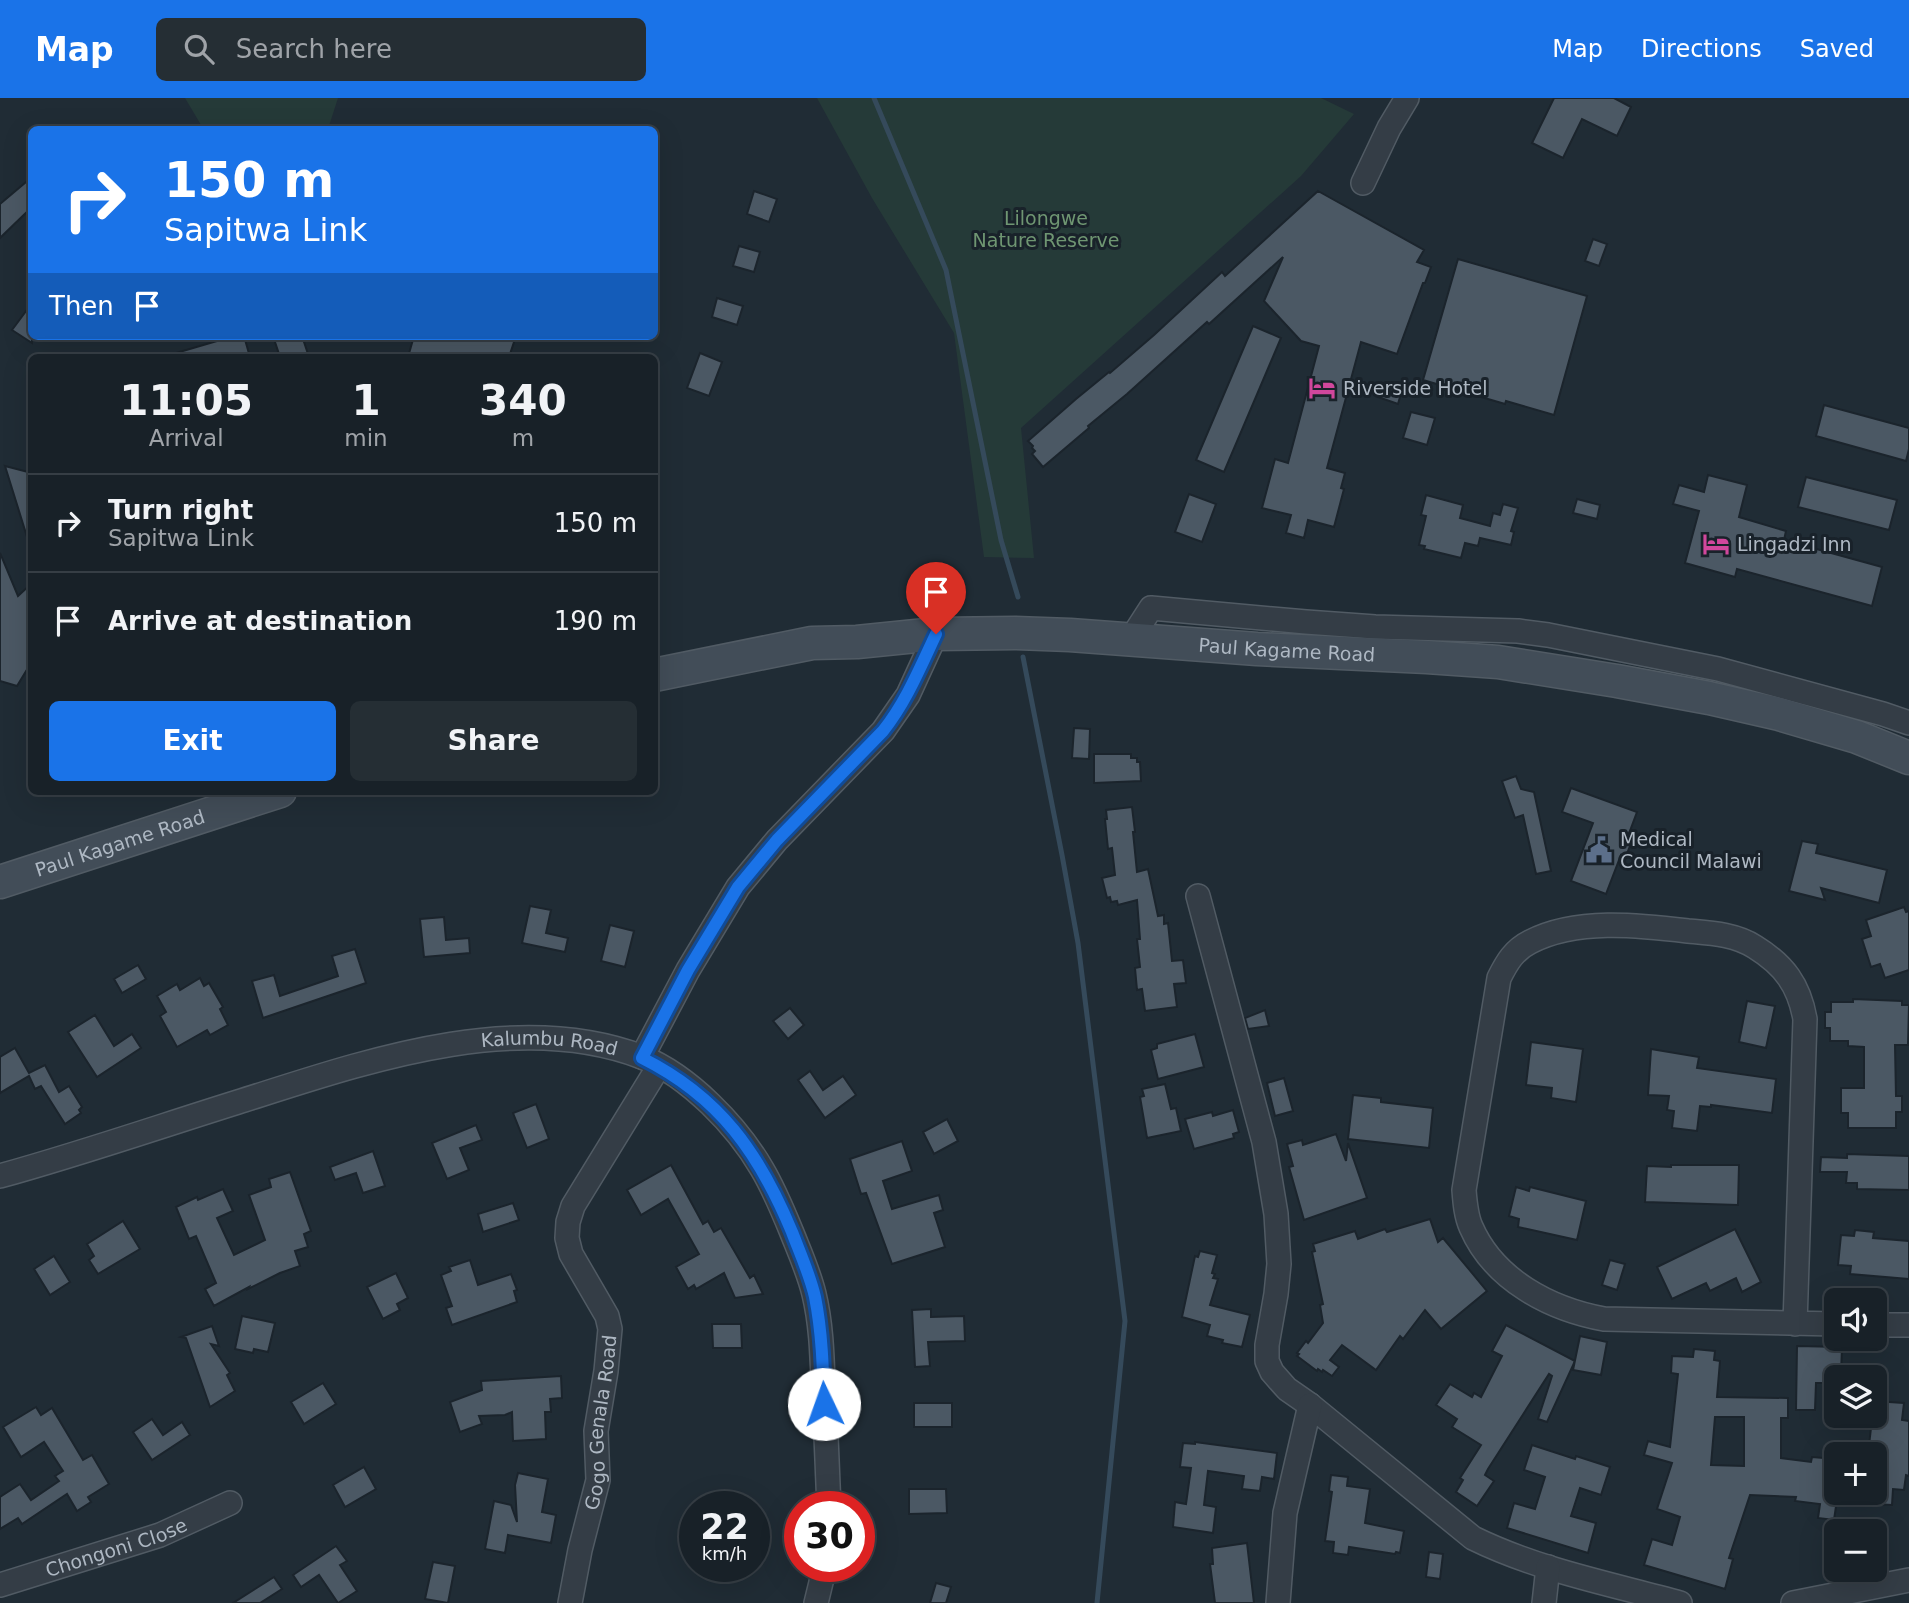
<!DOCTYPE html>
<meta charset="utf-8">
<style>
:root{--surface:#182128;--page:#252e34;--text:#f1f3f6;--muted:#9fa3a8;--line:#363e45;--accent:#1a73e8}
body{margin:0;font-family:"DejaVu Sans",sans-serif;background:var(--page);color:var(--text);height:100vh;display:flex;flex-direction:column;font-size:26px;white-space:nowrap}
*{box-sizing:border-box;margin:0}
p{font-size:23px;color:var(--muted)}
.icon{flex:none;width:38px;height:38px;fill:none;stroke:currentColor;stroke-width:2;stroke-linecap:round;stroke-linejoin:round}
.map{position:relative;flex:1;overflow:hidden}
.sheet{position:absolute;left:28px;top:256px;width:630px;height:441px;display:flex;flex-direction:column;background:var(--surface);border-radius:10px;box-shadow:0 7px 28px #0002,0 0 0 2px var(--line)}
.sheet>*{flex:none}
.banner{position:absolute;left:28px;top:28px;width:630px;height:214px;border-radius:10px;box-shadow:0 7px 28px #0002,0 0 0 2px var(--line);background:#1a73e8;color:#fff;overflow:hidden}
.fabs{position:absolute;left:1824px;top:1190px;display:grid;gap:14px}
.fabs a{display:grid;place-items:center;width:63px;height:63px;border-radius:10px;background:var(--surface);box-shadow:0 7px 28px #0002,0 0 0 2px var(--line);font-size:35px}
.speed{position:absolute;left:679px;top:1393px;display:flex;gap:14px;font-size:35px;font-weight:700;text-align:center}
.speed>*{display:grid;place-content:center;width:91px;height:91px;border-radius:50%;background:var(--surface);box-shadow:0 7px 28px #0002,0 0 0 2px var(--line);line-height:1}
.speed small{font-size:18px;font-weight:400}
.speed .limit{border:10px solid #d22;background:#fff;color:#111}
.pin{position:absolute;display:grid;place-items:center;width:60px;height:60px;color:#fff;margin:-72px -30px;border-radius:50% 50% 50% 0;rotate:-45deg;box-shadow:0 0 7px #0007}
.pin .icon{rotate:45deg}
.me{position:absolute;width:77px;margin:-38px;rotate:357deg;stroke-linejoin:round;filter:drop-shadow(0 0 5px #0008)}
.turn{display:flex;align-items:center;gap:24px;height:147px;padding:0 21px;font-size:32px}
.turn .icon{width:91px;height:91px;stroke-width:2.5}
.turn b{display:block;font-size:49px;line-height:60px}
.then{display:flex;align-items:center;height:66px;padding:0 21px;background:#0003;gap:14px;font-size:26px}
.eta{display:flex;justify-content:space-evenly;align-items:center;height:119px;text-align:center}
.eta b{font-size:42px;font-weight:700;line-height:49px}
.action{display:flex;gap:14px;margin-top:auto;padding:14px 21px}
.action a{flex:1;height:80px;border-radius:10px;background:var(--accent);color:#fff;font-size:28px;font-weight:700;line-height:80px;text-align:center}
.action a+a{background:var(--page);color:var(--text)}
ul{padding:0;list-style:none}
li{display:flex;align-items:center;gap:21px;height:98px;padding:0 21px;border-top:2px solid var(--line)}
li div{flex:1}
li b{display:block;font-size:26px}
li em{font-style:normal}
header{display:flex;align-items:center;gap:42px;box-sizing:border-box;height:98px;padding:0 35px;background:var(--accent);color:#fff}
header strong{font-size:33px}
nav{display:flex;gap:38px;margin-inline-start:auto;font-size:24px}
.search{width:490px;height:63px;background:var(--page);display:flex;align-items:center;gap:18px;box-sizing:border-box;padding:0 24px;border-radius:10px;color:var(--muted);font-size:26px}
.map>svg:first-child{display:block}
</style>
<header>
<strong>Map</strong>
<div class="search"><svg class="icon" aria-label="search" viewBox="0 0 24 24"><circle cx="10" cy="10" r="6"/><path d="M15 15l6 6"/></svg>Search here</div>
<nav><a>Map</a><a>Directions</a><a>Saved</a></nav>
</header>
<div class="map">
<svg width="1909" height="1505" viewBox="0 0 1909 1505">
<rect width="100%" height="100%" fill="#202c35"/>
<g fill="#253a38">
<polygon points="185,0 338,0 328,31 204,32"/>
<polygon points="817,0 1321,0 1354,16 1301,78 1021,330 1034,460 984,459 954,235 872,100"/>
</g>
<g fill="none" stroke-linecap="round" stroke-linejoin="round">
<g stroke="#354a5b" stroke-width="5">
<polyline points="874,0 946,172 1001,442 1018,499"/>
<polyline points="1023,559 1062,757 1078,845 1125,1223 1097,1505"/>
</g>
</g>
<g fill="#4b5864" stroke="#1b242c" stroke-width="2" fill-rule="evenodd">
<polygon points="1554,0 1614,0 1631,9 1617,38 1582,21 1563,60 1532,45"/>
<polygon points="32,79 32,109 0,140 0,106"/>
<polygon points="754,93 777,101 769,124 747,116"/>
<polygon points="1318,93 1424,152 1417,164 1431,169 1425,185 1423,185 1397,256 1361,244 1327,370 1345,375 1341,390 1344,391 1334,429 1308,422 1304,440 1286,435 1291,417 1262,410 1275,361 1288,365 1319,248 1301,243 1264,203 1283,159 1209,226 1207,224 1127,296 1088,328 1089,330 1043,369 1032,356 1035,353 1032,350 1033,348 1028,343 1076,301 1109,274 1110,275 1154,237 1222,174 1225,178"/>
<polygon points="1593,141 1607,146 1599,168 1585,163"/>
<polygon points="739,148 760,154 754,174 733,168"/>
<polygon points="1458,161 1587,198 1554,317 1506,303 1505,306 1423,282"/>
<polygon points="717,200 743,208 737,227 712,219"/>
<polygon points="32,205 32,245 12,232"/>
<polygon points="1253,228 1281,240 1224,374 1196,362"/>
<polygon points="234,238 244,238 250,259 176,259 176,255"/>
<polygon points="273,238 302,238 309,259 280,259"/>
<polygon points="414,238 516,238 509,259 408,259"/>
<polygon points="700,255 722,264 709,298 687,290"/>
<polygon points="1382,285 1402,292 1398,306 1378,299"/>
<polygon points="1824,307 1909,330 1909,351 1906,363 1816,338"/>
<polygon points="1411,314 1435,320 1427,347 1403,340"/>
<polygon points="5,368 32,375 32,441 28,442"/>
<polygon points="1708,377 1747,387 1739,419 1786,433 1784,442 1882,469 1872,508 1737,471 1735,479 1685,465 1699,413 1673,406 1679,387 1704,394"/>
<polygon points="1806,379 1897,402 1889,432 1798,409"/>
<polygon points="1189,396 1216,406 1202,444 1175,434"/>
<polygon points="1426,397 1463,407 1460,420 1490,428 1493,415 1500,417 1503,406 1518,410 1511,433 1514,434 1511,447 1480,440 1478,448 1465,445 1461,460 1424,451 1425,448 1419,447 1426,418 1421,417"/>
<polygon points="1577,401 1600,407 1597,421 1573,415"/>
<polygon points="0,455 18,498 32,485 31,565 17,588 0,583"/>
<polygon points="1074,630 1090,631 1089,661 1072,660"/>
<polygon points="1094,656 1131,656 1131,660 1137,660 1137,664 1140,664 1141,683 1094,685"/>
<polygon points="1516,678 1521,691 1534,694 1551,773 1536,776 1523,717 1515,720 1502,683"/>
<polygon points="1571,690 1637,714 1627,741 1632,743 1626,758 1621,757 1606,796 1571,783 1593,725 1562,714"/>
<polygon points="1132,709 1135,734 1133,734 1137,774 1148,771 1158,818 1164,817 1164,826 1168,825 1172,863 1183,862 1186,885 1174,886 1177,909 1145,913 1142,891 1137,892 1135,870 1140,869 1137,841 1140,841 1137,802 1118,807 1117,803 1111,804 1110,799 1107,800 1102,780 1115,777 1112,750 1108,751 1105,721 1107,721 1106,712"/>
<polygon points="1802,743 1818,746 1816,755 1887,772 1879,805 1821,790 1825,802 1789,793"/>
<polygon points="530,808 551,812 546,835 568,840 565,854 522,845"/>
<polygon points="1904,809 1906,814 1909,813 1909,872 1885,880 1880,866 1871,869 1862,841 1871,838 1866,822"/>
<polygon points="444,819 446,842 469,840 470,855 424,859 420,821"/>
<polygon points="610,827 634,833 625,869 601,863"/>
<polygon points="355,851 366,885 263,920 252,883 274,877 280,898 338,878 332,858"/>
<polygon points="138,867 146,881 122,895 114,881"/>
<polygon points="200,880 204,888 209,885 223,909 220,911 228,927 210,937 207,932 177,949 160,918 166,914 157,898 177,886 180,892"/>
<polygon points="1853,901 1902,903 1902,907 1909,907 1908,947 1895,947 1896,998 1902,998 1902,1014 1896,1014 1896,1030 1848,1030 1848,1015 1841,1015 1841,990 1864,990 1864,949 1848,948 1848,943 1830,943 1830,930 1825,930 1825,914 1831,914 1831,904 1853,904"/>
<polygon points="1747,903 1775,908 1766,950 1739,944"/>
<polygon points="790,910 804,927 788,941 773,923"/>
<polygon points="1265,912 1269,928 1248,931 1245,920"/>
<polygon points="95,917 114,948 132,936 141,950 97,979 68,934"/>
<polygon points="1195,936 1204,969 1158,981 1151,952 1157,950 1157,946"/>
<polygon points="1531,944 1583,951 1576,1004 1551,1000 1552,990 1526,987"/>
<polygon points="15,950 29,975 45,967 59,994 69,988 82,1009 79,1012 81,1015 65,1026 41,988 35,991 29,978 0,995 0,959"/>
<polygon points="1651,951 1699,959 1697,970 1776,981 1772,1015 1711,1007 1711,1009 1700,1008 1697,1033 1672,1030 1674,1013 1667,1012 1669,998 1648,997"/>
<polygon points="810,973 823,992 843,978 856,997 825,1020 798,982"/>
<polygon points="1284,980 1293,1013 1275,1018 1267,985"/>
<polygon points="1165,986 1171,1011 1176,1010 1181,1033 1147,1040 1140,999 1144,998 1142,991"/>
<polygon points="1353,997 1381,1000 1381,1004 1433,1010 1429,1050 1348,1041"/>
<polygon points="536,1006 549,1041 527,1050 513,1015"/>
<polygon points="1233,1012 1239,1034 1233,1036 1234,1040 1194,1051 1185,1021 1212,1014 1213,1018"/>
<polygon points="947,1021 958,1043 934,1056 923,1034"/>
<polygon points="476,1027 482,1042 460,1050 469,1072 447,1081 432,1045"/>
<polygon points="1336,1036 1346,1063 1348,1045 1367,1100 1304,1122 1289,1069 1293,1068 1287,1046 1302,1042 1303,1047"/>
<polygon points="902,1043 912,1073 883,1083 892,1111 939,1097 943,1112 934,1115 945,1149 892,1166 866,1095 861,1096 850,1061"/>
<polygon points="373,1053 385,1088 363,1095 356,1075 335,1082 330,1069"/>
<polygon points="1847,1056 1909,1058 1909,1092 1857,1091 1857,1085 1846,1085 1847,1074 1820,1074 1821,1059 1847,1060"/>
<polygon points="671,1067 703,1126 708,1123 714,1134 721,1130 750,1180 754,1177 763,1196 735,1200 724,1175 696,1191 694,1187 688,1191 676,1169 699,1156 668,1101 641,1117 627,1092"/>
<polygon points="1671,1067 1739,1067 1738,1107 1645,1104 1647,1068 1671,1069"/>
<polygon points="290,1074 311,1133 304,1136 308,1149 295,1153 300,1168 280,1175 248,1191 249,1189 214,1208 205,1191 216,1185 196,1138 189,1141 176,1109 197,1099 198,1102 223,1091 233,1113 217,1120 234,1157 265,1142 249,1097 271,1089 269,1081"/>
<polygon points="1516,1089 1529,1093 1530,1089 1586,1103 1577,1142 1518,1129 1519,1121 1509,1118"/>
<polygon points="513,1105 519,1122 483,1134 478,1116"/>
<polygon points="1430,1121 1438,1144 1443,1140 1487,1193 1441,1231 1425,1212 1403,1241 1400,1238 1376,1272 1342,1247 1330,1262 1339,1269 1332,1278 1323,1272 1322,1274 1318,1271 1317,1273 1297,1258 1299,1256 1297,1255 1306,1243 1308,1245 1323,1225 1320,1207 1323,1206 1312,1154 1315,1153 1313,1146 1355,1133 1358,1141 1385,1131 1387,1134"/>
<polygon points="123,1123 140,1151 98,1176 89,1162 94,1158 87,1146"/>
<polygon points="1735,1131 1761,1184 1742,1194 1736,1180 1710,1193 1706,1185 1672,1201 1657,1169"/>
<polygon points="1855,1132 1874,1134 1873,1140 1909,1143 1909,1181 1850,1176 1851,1168 1838,1167 1841,1137 1854,1138"/>
<polygon points="1200,1153 1217,1157 1212,1175 1215,1176 1213,1180 1218,1181 1210,1207 1250,1217 1242,1249 1222,1245 1223,1242 1207,1238 1210,1227 1182,1219 1195,1158 1198,1159"/>
<polygon points="54,1158 70,1184 50,1197 34,1171"/>
<polygon points="470,1162 478,1187 511,1176 517,1192 514,1193 517,1204 452,1227 446,1210 452,1208 441,1177 451,1173 449,1169"/>
<polygon points="1610,1162 1625,1166 1617,1192 1602,1187"/>
<polygon points="396,1175 408,1200 397,1206 400,1212 383,1221 367,1189"/>
<polygon points="931,1211 931,1219 964,1218 965,1243 928,1244 930,1268 915,1269 912,1212"/>
<polygon points="242,1218 275,1225 268,1254 254,1251 253,1255 235,1251"/>
<polygon points="712,1226 741,1226 742,1250 713,1250"/>
<polygon points="1506,1227 1575,1263 1547,1324 1538,1321 1552,1278 1549,1276 1488,1371 1485,1377 1494,1383 1477,1408 1456,1394 1463,1382 1460,1380 1481,1347 1452,1329 1457,1321 1436,1307 1450,1286 1472,1299 1474,1295 1481,1299 1502,1258 1492,1253"/>
<polygon points="212,1228 219,1248 211,1246 230,1275 227,1277 235,1293 210,1309 186,1240 181,1239"/>
<polygon points="1580,1238 1607,1244 1601,1277 1573,1272"/>
<polygon points="1797,1248 1842,1249 1841,1277 1829,1277 1829,1285 1816,1285 1815,1312 1796,1312"/>
<path d="M1694,1251L1715,1253L1714,1262L1720,1263L1717,1299L1788,1300V1320H1781V1360L1811,1364L1812,1359L1836,1361V1395H1838L1834,1422L1818,1420L1820,1406L1795,1403L1796,1399L1750,1397L1729,1460L1733,1461L1725,1491L1644,1467L1652,1441L1672,1447L1680,1419L1657,1411L1672,1365L1644,1357L1648,1343L1670,1349L1678,1276L1671,1275L1672,1258L1693,1259ZM1715,1319H1744V1368L1711,1367Z"/>
<polygon points="561,1278 562,1300 550,1301 551,1314 545,1314 546,1341 513,1343 512,1314 505,1317 479,1318 482,1326 460,1334 450,1304 482,1292 481,1283"/>
<polygon points="323,1285 336,1306 304,1326 291,1304"/>
<polygon points="1874,1303 1904,1305 1902,1322 1909,1323 1909,1378 1906,1377 1904,1392 1893,1391 1892,1407 1874,1406 1874,1356 1868,1356 1871,1330 1874,1318"/>
<rect x="914" y="1305" width="38" height="24"/>
<polygon points="36,1309 41,1317 52,1310 83,1362 92,1357 109,1386 88,1399 91,1404 77,1413 67,1396 22,1426 18,1420 0,1431 0,1399 20,1386 31,1402 59,1383 55,1378 63,1373 44,1344 21,1359 3,1329"/>
<polygon points="152,1321 163,1337 182,1324 190,1337 152,1362 133,1334"/>
<polygon points="1195,1344 1277,1355 1274,1381 1262,1379 1260,1393 1242,1391 1244,1378 1208,1373 1204,1407 1216,1409 1213,1435 1173,1429 1175,1404 1186,1406 1191,1370 1180,1369 1183,1345 1195,1346"/>
<polygon points="1532,1347 1575,1361 1576,1358 1610,1369 1601,1397 1580,1390 1571,1418 1596,1425 1588,1455 1507,1430 1514,1405 1535,1411 1545,1379 1524,1372"/>
<polygon points="364,1369 376,1391 345,1409 333,1387"/>
<polygon points="518,1375 548,1381 542,1414 556,1417 551,1445 508,1437 505,1455 485,1451 494,1403 511,1407 517,1424 515,1387"/>
<polygon points="1331,1377 1348,1379 1347,1388 1370,1391 1365,1425 1404,1433 1400,1455 1396,1454 1395,1456 1349,1449 1348,1457 1333,1455 1334,1444 1325,1443 1332,1394 1329,1393"/>
<polygon points="909,1391 946,1391 947,1415 909,1416"/>
<polygon points="1247,1445 1254,1505 1215,1505 1210,1466 1213,1466 1212,1450"/>
<polygon points="336,1448 347,1463 340,1467 357,1493 338,1505 319,1477 301,1489 293,1477"/>
<polygon points="1429,1454 1443,1456 1440,1481 1426,1479"/>
<polygon points="433,1464 455,1468 448,1505 425,1501"/>
<polygon points="274,1479 282,1491 260,1505 233,1505"/>
<polygon points="936,1485 951,1489 946,1505 930,1505"/>
</g>
<g fill="none" stroke-linecap="round" stroke-linejoin="round">
<g stroke="#515b64" stroke-width="26">
<g id="street">
<polyline points="1363,85 1389,30 1407,0"/>
<polyline points="1131,541 1151,510 1306,524 1375,529 1518,533 1548,537 1718,571 1883,616 1909,625"/>
<path d="M1198,798L1264,1044L1276,1116L1279,1166L1276,1196L1267,1247V1263L1272,1274L1287,1291L1310,1307L1473,1440C1538,1472 1611,1486 1680,1505"/>
<polyline points="642,959 688,872 738,789 777,742 883,633 908,597 936,536"/>
<path id="s1" d="M0,1078C80,1056 158,1029 238,1004C361,965 514,910 642,959C689,978 737,1028 762,1071C774,1091 783,1113 792,1135C800,1155 809,1175 814,1196C821,1225 822,1255 823,1284C826,1326 827,1367 829,1409"/>
<path d="M1795,1226L1805,921C1799,887 1784,867 1755,849C1735,836 1710,835 1688,833C1638,827 1576,820 1530,844C1514,852 1507,864 1499,880L1464,1092C1465,1105 1466,1118 1471,1129C1494,1182 1550,1211 1604,1221L1836,1226"/>
<polyline points="1874,1227 1909,1227"/>
<path id="s2" d="M0,1487L160,1437L230,1405"/>
<path id="s3" d="M570,1505L580,1452L598,1382L596,1333L606,1273L610,1231L607,1218L571,1156L567,1140L568,1124L573,1108L659,968"/>
<polyline points="816,1505 825,1468"/>
<polyline points="1278,1505 1285,1415 1310,1307"/>
<polyline points="1544,1505 1548,1469"/>
<polyline points="1793,1505 1909,1482"/>
</g>
</g>
<g stroke="#515b64" stroke-width="35">
<g id="secondary">
<path id="s4" d="M654,577L812,545L857,544L936,536L1015,535L1070,537L1257,551L1427,559L1498,564L1617,583L1709,600L1779,616L1857,639L1909,660"/>
<path id="s5" d="M0,784L280,693"/>
</g>
</g>
<use href="#street" stroke="#343d46" stroke-width="23"/>
<use href="#secondary" stroke="#424d58" stroke-width="32"/>
</g>
<g fill="none" stroke-linecap="round" stroke-linejoin="round">
<g stroke="#114b97" stroke-width="18">
<path id="route" d="M824,1306C823,1270 822,1234 815,1199C810,1177 800,1155 792,1134C759,1055 720,999 642,960L688,872L738,789L777,742L883,633C906,604 920,570 936,536"/>
</g>
<use href="#route" stroke="#1a73e8" stroke-width="12"/>
</g>
<defs>
<g id="hotel-bare" transform="scale(2.1)"><path d="M-6-4.5h1.5V1H6V5H4.5V3h-9V5H-6ZM-4 0a1.8 1.8 0 1 1 3.6 0ZM.5 0V-2.5h3Q6-2.5 6 0Z" fill="#d1479c" stroke="#19222a" stroke-width="2.5" paint-order="stroke"/></g>
<g id="civic-bare" transform="scale(2.1)"><path d="M-.6-6.5H3V-4.5H.6V-3L4-1V1h2V6H-6V1h2V-1L-.6-3ZM-1.2 2.5V6h2.4V2.5Z" fill="#5c6f8a" stroke="#19222a" stroke-width="2.5" paint-order="stroke"/></g>
</defs>
<g fill-rule="evenodd">
<use href="#hotel-bare" x="1322" y="290"/>
<use href="#hotel-bare" x="1716" y="446"/>
<use href="#civic-bare" x="1599" y="752"/>
</g>
<g text-anchor="middle" stroke-width="6" stroke-linejoin="round" paint-order="stroke">
<g font-size="19" fill="#6f9672" stroke="#19222a">
<text x="1046" y="127">Lilongwe<tspan x="1046" dy="22">Nature Reserve</tspan></text>
</g>
<g font-size="19" fill="#aeb8c3" stroke="#19222a" text-anchor="start">
<text x="1343" y="297">Riverside Hotel</text>
<text x="1737" y="453">Lingadzi Inn</text>
<text x="1620" y="748">Medical<tspan x="1620" dy="22">Council Malawi</tspan></text>
</g>
<g font-size="19" fill="#aeb8c3" stroke="#19222a">
<text dy="7" stroke="none"><textPath href="#s4" startOffset="637">Paul Kagame Road</textPath></text>
<text dy="7" stroke="none"><textPath href="#s5" startOffset="126">Paul Kagame Road</textPath></text>
<text dy="7" stroke="none"><textPath href="#s1" startOffset="569">Kalumbu Road</textPath></text>
<text dy="7" stroke="none"><textPath href="#s3" startOffset="184">Gogo Genala Road</textPath></text>
<text dy="7" stroke="none"><textPath href="#s2" startOffset="122">Chongoni Close</textPath></text>
</g>
</g>
</svg>
<div class="fabs">
<a><svg class="icon" aria-label="sound" viewBox="0 0 24 24"><path d="M4 9h4l5-4v14l-5-4H4zM17 9q2 3 0 6"/></svg></a>
<a><svg class="icon" aria-label="layers" viewBox="0 0 24 24"><path d="M12 4l9 5-9 5-9-5zM3 14l9 5 9-5"/></svg></a>
<a>+</a>
<a>−</a>
</div>
<div class="speed"><div>22<small>km/h</small></div><div class="limit">30</div></div>
<div class="pin" style="left:936px;top:536px;background:#d93025"><svg class="icon" aria-label="arrive" viewBox="0 0 24 24"><path d="M6 21V4h12l-3 4 3 4H6"/></svg></div>
<svg class="me" style="left:824px;top:1306px" viewBox="-20 -20 40 40"><circle r="19" fill="#fff"/><path d="M0-13L10 11 0 6-10 11z" fill="#1a73e8"/></svg>
<div class="banner">
<div class="turn"><svg class="icon" aria-label="right" viewBox="0 0 24 24"><path d="M7 20v-9h11M14 6l5 5-5 5"/></svg><div><b>150 m</b>Sapitwa Link</div></div>
<div class="then">Then<svg class="icon" aria-label="arrive" viewBox="0 0 24 24"><path d="M6 21V4h12l-3 4 3 4H6"/></svg></div>
</div>
<section class="sheet">
<div class="eta">
<div><b>11:05</b><p>Arrival</p></div>
<div><b>1</b><p>min</p></div>
<div><b>340</b><p>m</p></div>
</div>
<ul>
<li><svg class="icon" aria-label="right" viewBox="0 0 24 24"><path d="M7 20v-9h11M14 6l5 5-5 5"/></svg><div><b>Turn right</b><p>Sapitwa Link</p></div><em>150 m</em></li>
<li><svg class="icon" aria-label="arrive" viewBox="0 0 24 24"><path d="M6 21V4h12l-3 4 3 4H6"/></svg><div><b>Arrive at destination</b></div><em>190 m</em></li>
</ul>
<div class="action"><a>Exit</a><a>Share</a></div>
</section>
</div>
